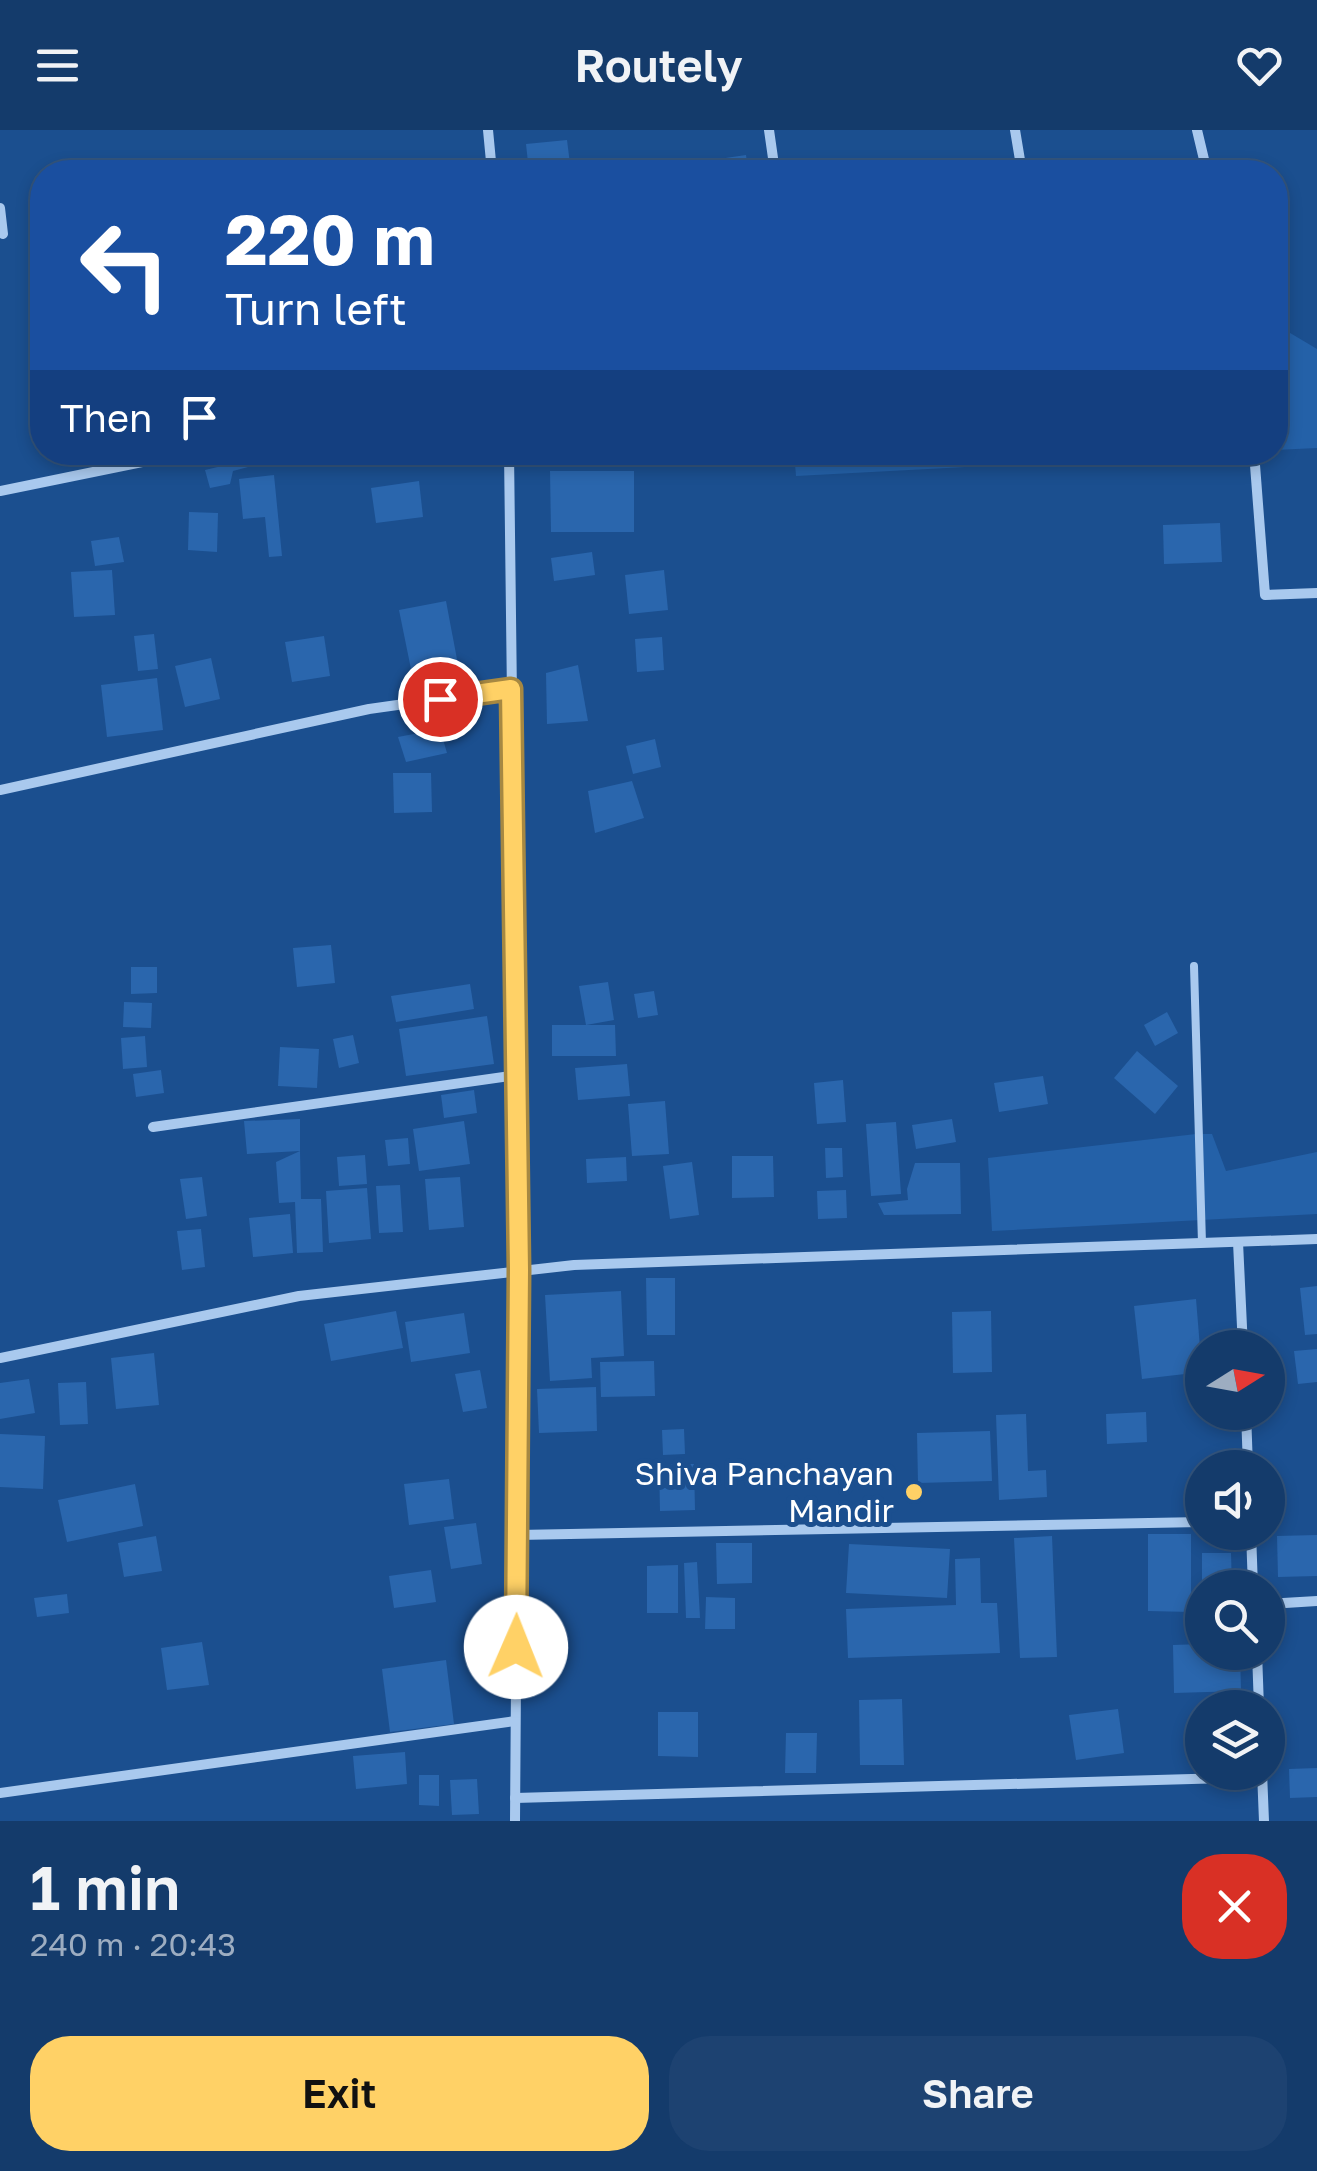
<!DOCTYPE html>
<meta charset="utf-8">
<style>
:root{--surface:#143b6b;--page:#1d4271;--text:#f1f3f6;--muted:#9dadc1;--line:#33557e;--accent:#ffd166}
body{margin:0;font-family:"Golos Text",sans-serif;background:var(--page);color:var(--text);height:100vh;display:flex;flex-direction:column;font-size:38px;white-space:nowrap}
*{box-sizing:border-box;margin:0}
p{font-size:32px;color:var(--muted)}
.icon{flex:none;width:55px;height:55px;fill:none;stroke:currentColor;stroke-width:2;stroke-linecap:round;stroke-linejoin:round}
.map{position:relative;height:1691px;overflow:hidden}
.details{display:flex;flex-direction:column;background:var(--surface);flex:1}
.details>*{flex:none}
.guide{position:absolute;left:30px;top:30px;width:1258px;height:305px;border-radius:40px;box-shadow:0 5px 15px #0003,0 0 0 2px var(--line);background:#1a4fa0;color:#fff;overflow:hidden}
.needle{width:65px;rotate:79deg}
.controls{position:absolute;left:1185px;top:1200px;display:grid;gap:20px}
.controls a{display:grid;place-items:center;width:100px;height:100px;border-radius:50%;background:var(--surface);box-shadow:0 5px 15px #0003,0 0 0 2px var(--line);font-size:50px}
.pin{position:absolute;display:grid;place-items:center;width:85px;height:85px;color:#fff;margin:-42px;border:5px solid #fff;border-radius:50%;box-shadow:0 2px 10px #0007}
.me{position:absolute;width:110px;margin:-55px;rotate:1deg;stroke-linejoin:round;filter:drop-shadow(0 0 8px #0008)}
.turn{display:flex;align-items:center;gap:35px;height:210px;padding:0 30px;font-size:45px}
.turn .icon{width:130px;height:130px;stroke-width:2.5}
.turn b{display:block;font-size:70px;line-height:85px}
.then{display:flex;align-items:center;height:95px;padding:0 30px;background:#0003;gap:20px;font-size:38px}
.round{display:grid;place-items:center;flex:none;width:105px;height:105px;border-radius:40px;background:var(--page)}
.overview{display:flex;align-items:center;justify-content:space-between;height:170px;padding:0 30px}
h1{font-size:60px;font-weight:600;line-height:75px}
.primary-button{display:flex;gap:20px;margin-top:auto;padding:20px 30px}
.primary-button a{flex:1;height:115px;border-radius:40px;background:var(--accent);color:#111;font-size:40px;font-weight:600;line-height:115px;text-align:center}
.primary-button a+a{background:var(--page);color:var(--text)}
header{display:flex;justify-content:space-between;align-items:center;height:130px;padding:0 30px;background:var(--surface);font-size:45px;font-weight:600}
.map>svg:first-child{display:block}
</style>
<header><svg class="icon" aria-label="menu" viewBox="0 0 24 24"><path d="M4 6h16M4 12h16M4 18h16"/></svg>Routely<svg class="icon" aria-label="heart" viewBox="0 0 24 24"><path d="M12 20l-8-8c-3-5 5-10 8-4 3-6 11-1 8 4z"/></svg></header>
<div class="map">
<svg width="1317" height="1691" viewBox="0 0 1317 1691">
<rect width="100%" height="100%" fill="#1b4f8f"/>
<g fill="#2461a8">
<polygon points="1275,194 1317,219 1317,318 1275,320"/>
<polygon points="794,322 1232,323 796,346"/>
<polygon points="1196,1004 1212,1004 1226,1041 1317,1022 1317,1084 992,1101 988,1028"/>
</g>
<g fill="#2a66ad">
<polygon points="567,10 571,42 529,42 526,14"/>
<polygon points="746,25 748,42 664,42 664,37"/>
<polygon points="247,330 248,337 233,341 230,354 210,358 205,340"/>
<polygon points="550,341 634,341 634,402 551,402"/>
<polygon points="274,345 282,426 269,427 265,387 243,389 239,349"/>
<polygon points="419,351 423,387 376,393 371,358"/>
<polygon points="189,382 218,383 217,422 188,420"/>
<polygon points="1220,393 1222,432 1164,434 1163,395"/>
<polygon points="119,407 124,432 95,436 91,411"/>
<polygon points="592,422 595,445 554,451 551,428"/>
<polygon points="112,440 115,485 74,487 71,442"/>
<polygon points="664,440 668,480 629,484 625,445"/>
<polygon points="446,471 459,540 413,549 399,480"/>
<polygon points="154,504 158,539 138,541 134,506"/>
<polygon points="324,506 330,546 292,552 285,512"/>
<polygon points="662,507 664,540 637,542 635,509"/>
<polygon points="211,528 220,569 185,577 175,536"/>
<polygon points="578,535 588,591 547,594 546,543"/>
<polygon points="157,548 163,600 107,607 101,555"/>
<polygon points="440,599 447,623 406,632 398,607"/>
<polygon points="655,609 661,637 633,644 626,616"/>
<polygon points="393,643 431,643 432,682 394,683"/>
<polygon points="632,651 644,688 595,703 588,661"/>
<polygon points="331,815 335,853 297,857 293,818"/>
<polygon points="131,837 157,837 157,863 131,864"/>
<polygon points="608,852 614,890 586,895 579,856"/>
<polygon points="470,854 474,879 396,892 391,866"/>
<polygon points="654,861 658,885 638,888 634,864"/>
<polygon points="124,872 152,873 151,898 123,897"/>
<polygon points="1167,882 1178,903 1155,916 1144,895"/>
<polygon points="487,886 494,934 406,946 399,899"/>
<polygon points="552,895 615,895 616,926 552,926"/>
<polygon points="353,905 359,933 339,938 333,909"/>
<polygon points="145,906 147,937 123,939 121,908"/>
<polygon points="280,917 319,919 317,958 278,956"/>
<polygon points="1137,921 1178,956 1155,984 1114,948"/>
<polygon points="627,934 630,966 578,970 575,938"/>
<polygon points="161,940 164,963 136,967 133,944"/>
<polygon points="1043,946 1048,974 999,982 994,953"/>
<polygon points="843,950 846,992 817,994 814,953"/>
<polygon points="474,960 477,983 444,988 441,965"/>
<polygon points="665,971 669,1024 632,1026 628,974"/>
<polygon points="300,989 300,1021 247,1024 244,991"/>
<polygon points="952,989 956,1012 916,1019 912,995"/>
<polygon points="464,991 470,1034 419,1041 413,999"/>
<polygon points="896,992 901,1064 871,1066 866,994"/>
<polygon points="408,1008 410,1034 388,1036 385,1010"/>
<polygon points="825,1018 842,1018 843,1047 826,1048"/>
<polygon points="300,1021 301,1069 321,1069 323,1122 297,1123 295,1072 279,1073 276,1032"/>
<polygon points="365,1025 367,1054 339,1056 337,1027"/>
<polygon points="732,1026 773,1026 774,1067 732,1068"/>
<polygon points="626,1027 627,1051 587,1053 586,1029"/>
<polygon points="692,1032 699,1085 670,1089 663,1036"/>
<polygon points="915,1033 960,1033 961,1084 884,1085 878,1073 908,1070 907,1059"/>
<polygon points="202,1047 207,1086 186,1089 180,1049"/>
<polygon points="460,1047 464,1097 429,1100 425,1049"/>
<polygon points="400,1055 403,1102 379,1103 376,1056"/>
<polygon points="367,1058 371,1109 329,1113 326,1061"/>
<polygon points="846,1060 847,1088 818,1089 817,1061"/>
<polygon points="290,1084 293,1123 253,1127 249,1088"/>
<polygon points="201,1099 205,1137 182,1140 177,1101"/>
<polygon points="646,1148 675,1148 675,1205 647,1205"/>
<polygon points="1317,1156 1317,1204 1305,1205 1300,1158"/>
<polygon points="621,1161 624,1226 591,1228 592,1248 550,1251 545,1165"/>
<polygon points="1196,1169 1202,1242 1142,1249 1134,1176"/>
<polygon points="396,1181 403,1218 331,1231 324,1194"/>
<polygon points="991,1181 992,1242 953,1243 952,1182"/>
<polygon points="464,1183 470,1223 411,1232 405,1192"/>
<polygon points="1317,1219 1317,1252 1298,1254 1294,1221"/>
<polygon points="154,1223 159,1275 116,1279 111,1228"/>
<polygon points="654,1231 655,1266 601,1267 600,1232"/>
<polygon points="480,1240 487,1278 463,1282 455,1244"/>
<polygon points="29,1249 35,1283 0,1289 0,1253"/>
<polygon points="86,1252 88,1294 60,1295 58,1253"/>
<polygon points="596,1257 597,1301 539,1303 537,1259"/>
<polygon points="1146,1282 1147,1312 1107,1314 1106,1284"/>
<polygon points="1026,1284 1028,1341 1046,1340 1047,1367 999,1370 996,1285"/>
<polygon points="684,1299 685,1324 663,1325 662,1300"/>
<polygon points="990,1301 992,1351 918,1353 917,1303"/>
<polygon points="0,1304 45,1306 43,1359 0,1357"/>
<polygon points="659,1334 694,1334 695,1380 660,1381"/>
<polygon points="449,1349 454,1389 409,1395 404,1354"/>
<polygon points="135,1354 143,1396 67,1412 58,1370"/>
<polygon points="476,1393 482,1434 451,1439 444,1397"/>
<polygon points="1148,1404 1191,1404 1191,1482 1148,1481"/>
<polygon points="1317,1405 1317,1446 1278,1447 1277,1406"/>
<polygon points="156,1406 162,1441 124,1447 118,1413"/>
<polygon points="1052,1406 1057,1527 1020,1528 1014,1408"/>
<polygon points="716,1413 752,1413 752,1453 717,1454"/>
<polygon points="849,1414 950,1419 947,1468 846,1463"/>
<polygon points="1202,1423 1231,1423 1232,1458 1202,1458"/>
<polygon points="980,1428 981,1473 997,1473 1000,1523 848,1528 846,1479 956,1475 955,1429"/>
<polygon points="697,1432 700,1488 686,1488 684,1433"/>
<polygon points="678,1435 678,1483 647,1483 647,1436"/>
<polygon points="431,1440 436,1472 394,1478 389,1446"/>
<polygon points="67,1464 69,1483 37,1487 34,1468"/>
<polygon points="706,1467 735,1468 735,1499 705,1499"/>
<polygon points="202,1512 209,1555 167,1560 161,1518"/>
<polygon points="1202,1514 1202,1522 1240,1522 1241,1561 1174,1563 1173,1515"/>
<polygon points="446,1530 454,1594 390,1602 382,1539"/>
<polygon points="902,1569 904,1635 860,1635 859,1570"/>
<polygon points="1118,1579 1124,1623 1076,1630 1069,1585"/>
<polygon points="658,1582 698,1582 698,1627 658,1626"/>
<polygon points="786,1603 817,1603 816,1643 785,1643"/>
<polygon points="405,1622 407,1654 356,1659 353,1626"/>
<polygon points="1317,1638 1317,1667 1290,1668 1289,1639"/>
<polygon points="419,1645 439,1645 439,1676 419,1675"/>
<polygon points="477,1649 479,1684 452,1685 450,1650"/>
</g>
<g fill="none" stroke-linecap="round" stroke-linejoin="round">
<polyline stroke="#a9c9ee" stroke-width="8" points="1194,836 1202,1113"/>
<g stroke="#a9c9ee" stroke-width="10">
<polyline points="488,0 492,42"/>
<polyline points="769,0 775,42"/>
<polyline points="1015,0 1022,42"/>
<polyline points="1197,0 1207,42"/>
<polyline points="0,78 3,104"/>
<polyline points="509,322 519,1140 515,1691"/>
<polyline points="813,322 814,332"/>
<polyline points="1254,322 1265,465 1317,463"/>
<polyline points="0,361 191,322"/>
<polyline points="0,660 369,579 511,559"/>
<polyline points="153,997 517,945"/>
<polyline points="1238,1112 1243,1218"/>
<polyline points="0,1228 299,1166 574,1135 1317,1109"/>
<polyline points="1246,1282 1248,1338"/>
<polyline points="1251,1402 1253,1458"/>
<polyline points="518,1405 1202,1392"/>
<polyline points="1268,1474 1317,1471"/>
<polyline points="1257,1522 1259,1578"/>
<polyline points="1262,1642 1264,1691"/>
<polyline points="0,1663 515,1591"/>
<polyline points="515,1668 1262,1647"/>
</g>
</g>
<g fill="none" stroke-linecap="round" stroke-linejoin="round">
<g stroke="#a68842" stroke-width="25">
<polyline id="route" points="440,569 511,559 519,1140 516,1517"/>
</g>
<use href="#route" stroke="#ffd166" stroke-width="18"/>
</g>
<circle fill="#ffd166" stroke="#1b4f8f" stroke-width="4" cx="914" cy="1362" r="10"/>
<g text-anchor="middle" stroke-width="10" stroke-linejoin="round" paint-order="stroke">
<g font-size="32" fill="#fff" stroke="#1b4f8f" text-anchor="end">
<text x="894" y="1355">Shiva Panchayan<tspan x="894" dy="37">Mandir</tspan></text>
</g>
</g>
</svg>
<div class="controls">
<a><svg class="needle" viewBox="-14 -14 28 28"><path d="M0-13l5 13h-10z" fill="#e53935"/><path d="M0 13l5-13h-10z" fill="#9dadc1"/></svg></a>
<a><svg class="icon" aria-label="sound" viewBox="0 0 24 24"><path d="M4 9h4l5-4v14l-5-4H4zM17 9q2 3 0 6"/></svg></a>
<a><svg class="icon" aria-label="search" viewBox="0 0 24 24"><circle cx="10" cy="10" r="6"/><path d="M15 15l6 6"/></svg></a>
<a><svg class="icon" aria-label="layers" viewBox="0 0 24 24"><path d="M12 4l9 5-9 5-9-5zM3 14l9 5 9-5"/></svg></a>
</div>
<div class="pin" style="left:440px;top:569px;background:#d93025"><svg class="icon" aria-label="arrive" viewBox="0 0 24 24"><path d="M6 21V4h12l-3 4 3 4H6"/></svg></div>
<svg class="me" style="left:516px;top:1517px" viewBox="-20 -20 40 40"><circle r="19" fill="#fff"/><path d="M0-13L10 11 0 6-10 11z" fill="#ffd166"/></svg>
<div class="guide">
<div class="turn"><svg class="icon" aria-label="left" viewBox="0 0 24 24"><path d="M17 20v-9H6M10 6l-5 5 5 5"/></svg><div><b>220 m</b>Turn left</div></div>
<div class="then">Then<svg class="icon" aria-label="arrive" viewBox="0 0 24 24"><path d="M6 21V4h12l-3 4 3 4H6"/></svg></div>
</div>
</div>
<section class="details">
<div class="overview"><div><h1>1 min</h1><p>240 m · 20:43</p></div><a class="round" style="background:#d93025;color:#fff"><svg class="icon" aria-label="close" viewBox="0 0 24 24"><path d="M6 6l12 12M18 6L6 18"/></svg></a></div>
<div class="primary-button"><a>Exit</a><a>Share</a></div>
</section>
